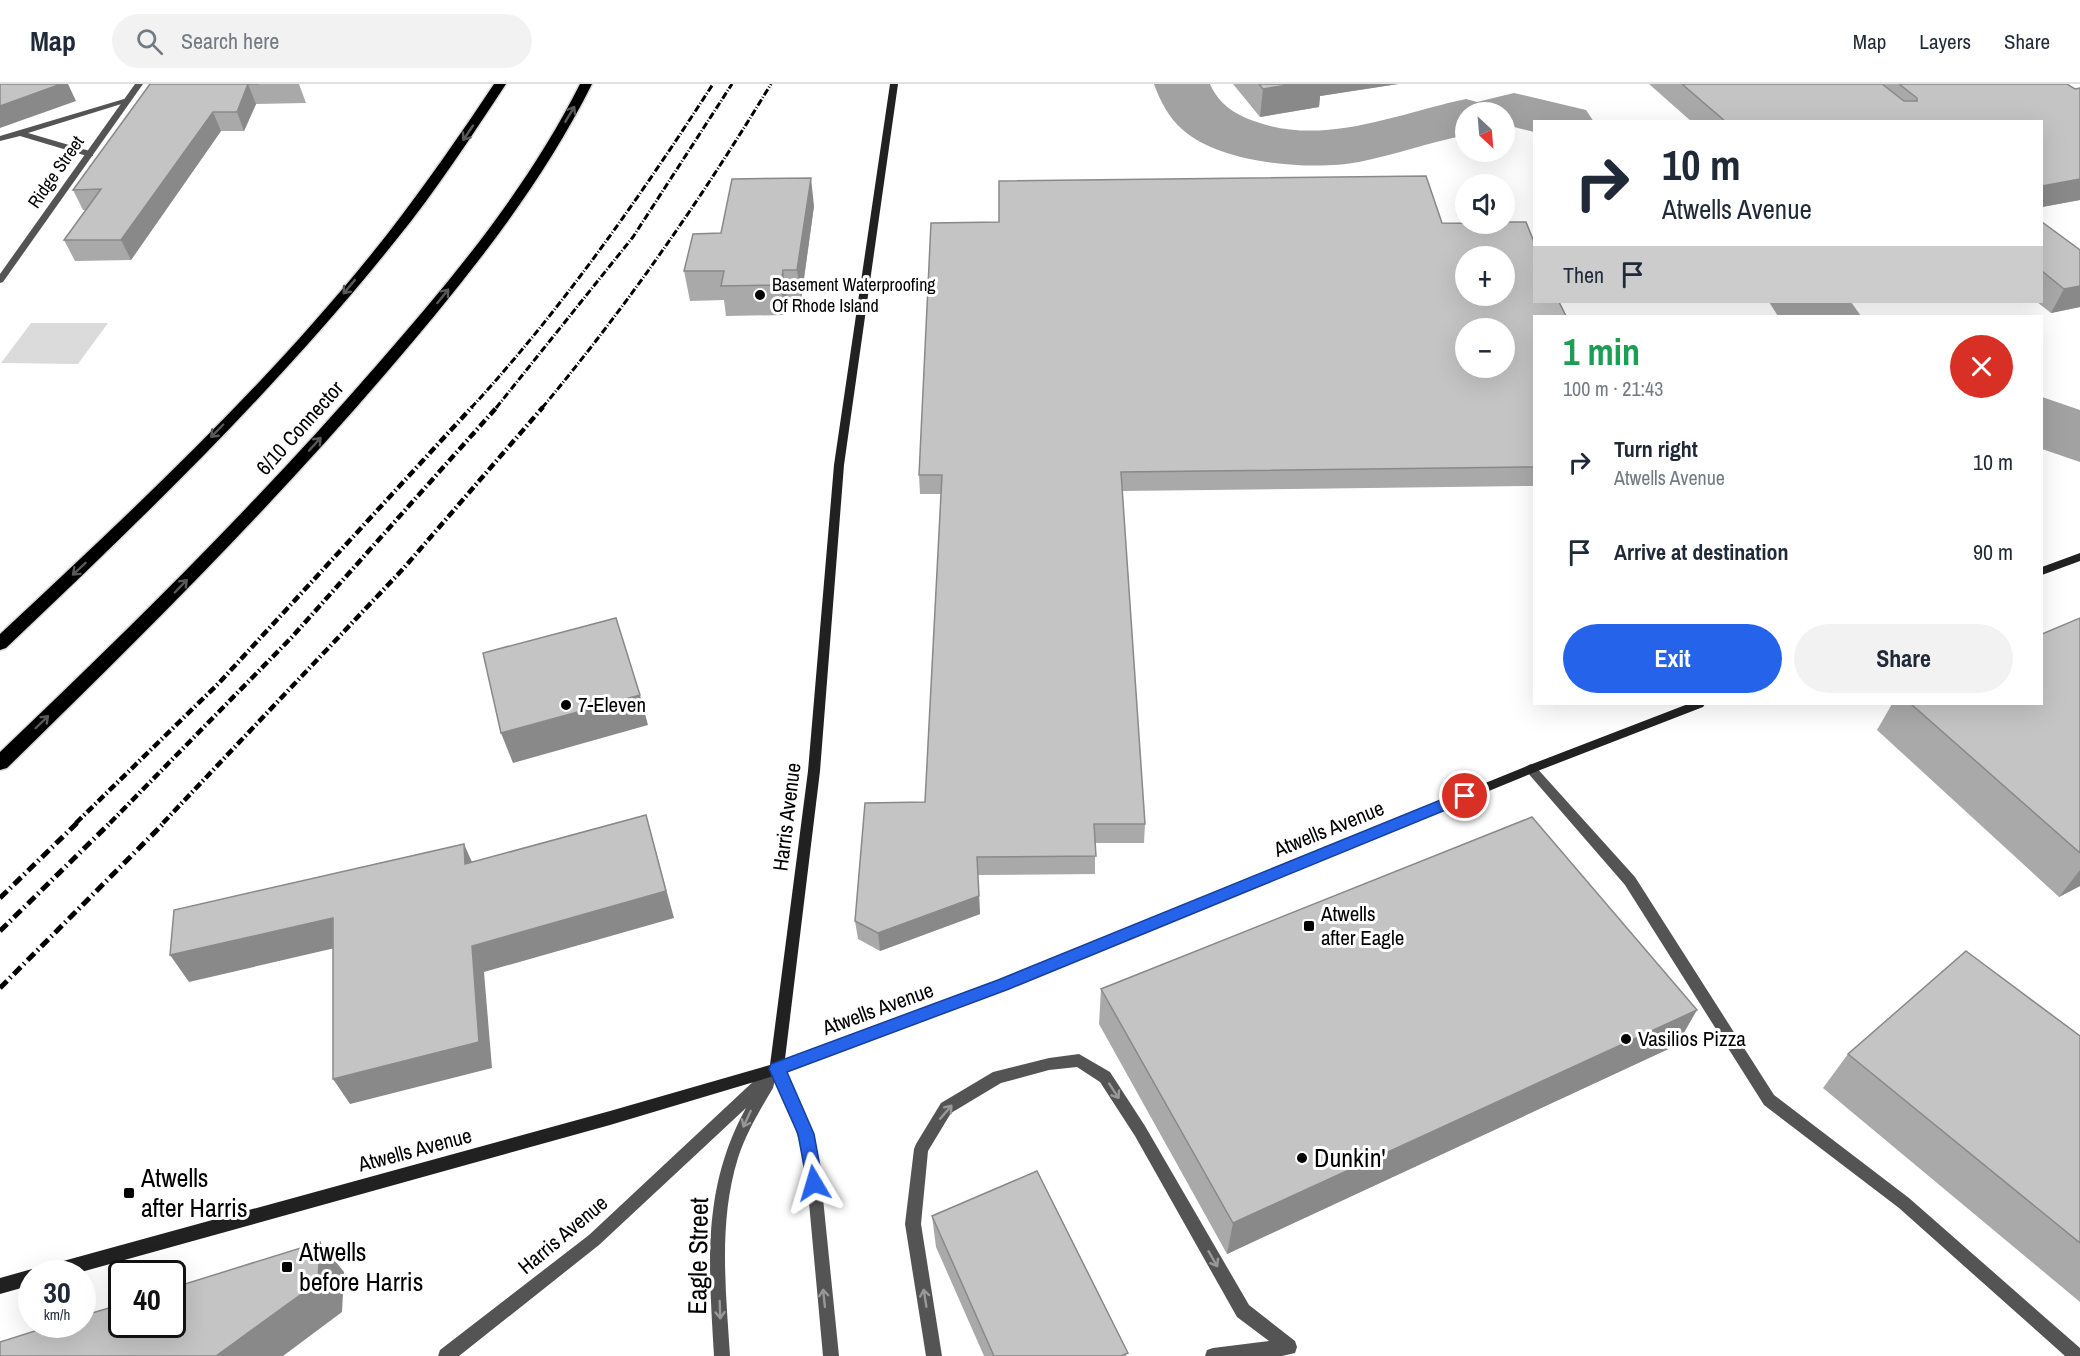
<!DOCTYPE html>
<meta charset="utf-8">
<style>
:root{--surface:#fff;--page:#f2f2f3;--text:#1f2937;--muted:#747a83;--line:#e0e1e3;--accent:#2563eb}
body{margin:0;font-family:"Archivo Narrow",sans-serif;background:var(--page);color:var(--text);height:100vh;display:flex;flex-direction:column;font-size:22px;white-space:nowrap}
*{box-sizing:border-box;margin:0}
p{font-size:20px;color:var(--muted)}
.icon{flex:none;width:33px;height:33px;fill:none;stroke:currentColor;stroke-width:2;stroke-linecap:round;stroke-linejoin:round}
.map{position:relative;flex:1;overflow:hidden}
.sheet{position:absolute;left:1533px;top:231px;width:510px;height:390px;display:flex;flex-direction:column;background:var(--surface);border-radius:0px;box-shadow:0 6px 24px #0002}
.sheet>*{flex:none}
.hud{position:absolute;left:1533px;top:36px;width:510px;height:183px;border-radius:0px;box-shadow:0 6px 24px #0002;background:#fff;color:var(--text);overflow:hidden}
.needle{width:39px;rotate:154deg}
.buttons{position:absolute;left:1455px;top:18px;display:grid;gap:12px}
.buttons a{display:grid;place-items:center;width:60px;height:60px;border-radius:50%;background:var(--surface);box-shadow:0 6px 24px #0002;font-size:30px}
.speed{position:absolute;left:18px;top:1176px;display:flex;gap:12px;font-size:30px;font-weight:700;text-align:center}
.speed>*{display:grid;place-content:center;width:78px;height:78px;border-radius:50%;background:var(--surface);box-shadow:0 6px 24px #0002;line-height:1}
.speed small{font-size:15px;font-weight:400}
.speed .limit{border:3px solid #111;border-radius:9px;background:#fff;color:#111}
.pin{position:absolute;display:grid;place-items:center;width:51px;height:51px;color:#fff;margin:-26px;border:3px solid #fff;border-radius:50%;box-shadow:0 2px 6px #0007}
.me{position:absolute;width:66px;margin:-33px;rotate:353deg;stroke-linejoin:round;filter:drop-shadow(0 0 4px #0008)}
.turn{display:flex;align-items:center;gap:21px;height:126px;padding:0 30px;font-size:27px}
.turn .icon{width:78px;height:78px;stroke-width:2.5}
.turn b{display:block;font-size:42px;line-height:51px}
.then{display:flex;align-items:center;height:57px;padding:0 30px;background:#0003;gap:12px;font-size:22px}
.round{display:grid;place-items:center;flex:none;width:63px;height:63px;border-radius:32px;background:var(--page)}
.headline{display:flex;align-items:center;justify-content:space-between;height:102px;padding:0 30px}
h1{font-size:36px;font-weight:700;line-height:45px;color:#1e9e55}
.cta{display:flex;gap:12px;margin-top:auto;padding:12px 30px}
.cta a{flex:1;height:69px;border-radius:36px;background:var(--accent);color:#fff;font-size:24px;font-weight:700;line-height:69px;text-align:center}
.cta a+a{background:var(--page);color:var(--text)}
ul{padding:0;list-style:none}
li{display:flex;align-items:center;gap:18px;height:90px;padding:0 30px}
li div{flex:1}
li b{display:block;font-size:22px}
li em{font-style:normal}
header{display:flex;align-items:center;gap:36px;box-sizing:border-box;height:84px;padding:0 30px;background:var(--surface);border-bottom:2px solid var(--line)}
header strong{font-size:28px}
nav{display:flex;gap:33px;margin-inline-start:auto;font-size:21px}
.search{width:420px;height:54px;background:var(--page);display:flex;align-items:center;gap:15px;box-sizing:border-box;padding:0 21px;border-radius:33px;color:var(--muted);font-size:22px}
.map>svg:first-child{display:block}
</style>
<header>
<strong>Map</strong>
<div class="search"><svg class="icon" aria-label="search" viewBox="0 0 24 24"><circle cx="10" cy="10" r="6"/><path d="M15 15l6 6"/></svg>Search here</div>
<nav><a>Map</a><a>Layers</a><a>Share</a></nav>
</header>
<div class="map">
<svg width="2080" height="1272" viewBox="0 0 2080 1272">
<rect width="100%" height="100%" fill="#fff"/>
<polygon fill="#dbdbdb" points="31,239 108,239 78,280 1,279"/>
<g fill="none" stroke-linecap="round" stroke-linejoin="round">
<g fill="#a2a2a2" fill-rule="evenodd">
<path d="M1154,0H1210C1219,20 1234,30 1254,37C1322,62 1391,32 1457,17L1466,15L1477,18L1514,9L1586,26L1594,38H1534V48L1514,43L1504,45V28H1466V51C1430,58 1395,71 1359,78C1311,87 1221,80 1183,46C1169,34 1160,17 1154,0Z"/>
<polygon points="1769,218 1851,218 1861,232 1778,232"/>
<polygon points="2042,313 2080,326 2080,378 2042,365"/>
</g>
<g stroke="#dbdbdb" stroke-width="3">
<g id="motorway">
<path d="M494,0H506C471,53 436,107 396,156C278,304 142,435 6,564L0,566V550C136,423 274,295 389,148C426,100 460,51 494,0Z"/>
<path d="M580,0H592C539,106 464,198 387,288C268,427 138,556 7,684L0,686V668C130,544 258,418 376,282C453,194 527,105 580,0Z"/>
</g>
</g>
<g fill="#545454" fill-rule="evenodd">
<polygon points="1531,680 1535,682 1635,793 1774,1011 1909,1114 2080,1264 2080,1272 2065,1272 1899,1124 1764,1021 1625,801 1527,688 1525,685 1527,682"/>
<polygon points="1079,970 1110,988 1145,1042 1249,1221 1295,1257 1297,1263 1295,1269 1282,1272 1205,1272 1207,1266 1213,1264 1269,1257 1237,1233 1135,1052 1100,998 1077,983 1049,986 1001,999 951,1029 928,1067 921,1140 942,1272 926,1272 905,1140 914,1065 916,1060 941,1019 993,988 1049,974"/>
</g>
<polygon fill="#545454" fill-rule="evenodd" points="124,15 131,17 28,49 93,68 93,72 87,72 20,52 0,57 0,52"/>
<g fill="#545454" fill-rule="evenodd">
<polygon points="135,0 143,0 3,198 0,199 0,190"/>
<path d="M777,979L782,980L803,1024L819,1075L839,1272H823L805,1075L789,1025L775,996L773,1004C760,1026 746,1049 738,1074C718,1138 726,1207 730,1272H714C709,1184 701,1105 746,1024L599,1161L459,1272H438L440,1266L589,1151L772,980Z"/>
</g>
<g fill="#212121" fill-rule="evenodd">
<polygon points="890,0 898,0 844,381 820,687 785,975 999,896 1527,682 1688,620 1705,620 1703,623 1535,688 1009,904 777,991 610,1041 74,1190 32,1190 32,1201 0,1210 0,1194 32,1185 38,1188 39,1185 45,1182 610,1027 770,981 808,687 834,381"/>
<polygon points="2080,469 2080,477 2042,491 2042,483"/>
</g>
<use href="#motorway" fill="#000" fill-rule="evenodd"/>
<g stroke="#000" stroke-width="3" stroke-dasharray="7 2 1 2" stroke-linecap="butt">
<path d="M471,324C562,225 640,113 713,0"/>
<polyline points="496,324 633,153 732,0"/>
<path d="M542,324C627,222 702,114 771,0"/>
</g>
<g stroke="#000" stroke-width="4.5" stroke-dasharray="8 3 1.5 3" stroke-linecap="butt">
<polyline points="76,739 219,599 472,323"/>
<polyline points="110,739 292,553 497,323"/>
<polyline points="163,739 403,485 543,323"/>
</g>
<g stroke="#000" stroke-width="5" stroke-dasharray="10 4 1.5 4" stroke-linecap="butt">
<polyline points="0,814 78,738"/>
<polyline points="0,847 111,738"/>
<polyline points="0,904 165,738"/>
</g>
</g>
<g fill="#a9a9a9">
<polygon points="150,0 299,0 306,19 256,20 244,47 221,47 131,176 75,177 64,156 86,126 83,126 73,106"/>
<polygon points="1233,0 1398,0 1320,12 1319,23 1260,33"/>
<polygon points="1649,0 2067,0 2075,5 2080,4 2080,116 2042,123 2042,38 1692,38"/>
<polygon points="814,122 801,216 787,216 785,231 726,232 724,216 690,217 684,187 721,149"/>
<polygon points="999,138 1442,139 1534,232 1534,402 1122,407 1145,740 1144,759 1095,759 1095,790 978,791 980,830 880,867 858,855 855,837 925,718 941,410 920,410 919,391"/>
<polygon points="2042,138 2080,166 2080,223 2051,229 2037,218 2042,218"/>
<polygon points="2080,534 2080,802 2059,813 1877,646 1892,620 2042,620"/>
<polygon points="1101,905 1677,961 1227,1170 1099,940"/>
<polygon points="2080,952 2080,1218 1823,1004 1848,970"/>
<polygon points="932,1132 1127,1272 984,1272 936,1163"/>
</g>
<g fill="#898989">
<polygon points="61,0 68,0 76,17 0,44 0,22"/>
<polygon points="248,0 256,20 244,47 237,28"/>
<polygon points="1294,0 1398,0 1320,12 1319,23 1260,33 1263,5"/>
<polygon points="213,28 221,47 131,176 121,156"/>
<polygon points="811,94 814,122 801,216 797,186"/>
<polygon points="2080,95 2080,116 2042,123 2042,102"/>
<polygon points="783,186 787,216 785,231 781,201"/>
<polygon points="2080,202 2080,223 2051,229 2064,205"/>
<polygon points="640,611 648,641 513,679 501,649"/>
<polygon points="646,731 674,834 484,888 492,984 350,1020 333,995 472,862"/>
<polygon points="464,760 476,787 465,780"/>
<polygon points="2080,786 2080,802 2059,813"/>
<polygon points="979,812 980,830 880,867 878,849"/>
<polygon points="333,834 348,861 189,898 170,871"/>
<polygon points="1697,926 1677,961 1227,1170 1233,1139"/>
<polygon points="320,1158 344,1188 342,1228 283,1272 216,1272"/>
</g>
<g fill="#c4c4c4" stroke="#898989" stroke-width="1.5" fill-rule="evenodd">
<polygon points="0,0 61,0 0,22"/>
<polygon points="150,0 259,0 248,0 237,28 213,28 121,156 64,156 101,105 73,106"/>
<polygon points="1259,0 1294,0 1263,5"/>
<polygon points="1682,0 1882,0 1904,17 1917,17 1917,14 1899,0 2067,0 2075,5 2080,4 2080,95 2042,102 2042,38 1726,38"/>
<path d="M1426,92L1442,139L1504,140V138H1526L1534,158V218H1559L1566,232H1534V383L1121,388L1145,740H1094L1096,772L977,773L979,812L878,849L855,837L865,719L925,718L942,391H919L931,139L999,138V97ZM1466,172H1504V212H1466ZM1466,244H1504V284H1466Z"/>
<polygon points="811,94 797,186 783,186 781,201 721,202 724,187 684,187 693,150 721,149 732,95"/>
<polygon points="2042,138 2080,166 2080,202 2064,205 2042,187"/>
<polygon points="616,534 640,611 501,649 483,569"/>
<polygon points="2080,534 2080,769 1911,620 2042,620 2042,550"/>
<polygon points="646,731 666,807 472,862 479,958 333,995 333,834 170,871 174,826 464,760 465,780"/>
<polygon points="1532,733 1697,926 1233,1139 1101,905"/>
<polygon points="1966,867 2080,952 2080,1159 1848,970"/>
<polygon points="1037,1087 1128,1269 1121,1272 994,1272 932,1132"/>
<polygon points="320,1158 318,1198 216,1272 0,1272 0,1258 57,1240 82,1240 82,1232 122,1220 122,1240 172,1240 172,1204"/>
</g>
<defs><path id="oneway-shaft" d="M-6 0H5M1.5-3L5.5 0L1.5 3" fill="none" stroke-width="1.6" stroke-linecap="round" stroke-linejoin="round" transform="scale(1.5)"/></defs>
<g stroke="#595959">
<use href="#oneway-shaft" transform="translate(570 30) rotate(-59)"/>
<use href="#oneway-shaft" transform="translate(468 49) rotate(124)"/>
<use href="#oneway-shaft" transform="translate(349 203) rotate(130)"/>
<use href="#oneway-shaft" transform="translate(443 212) rotate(-51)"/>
<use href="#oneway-shaft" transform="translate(217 347) rotate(134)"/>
<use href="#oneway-shaft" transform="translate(315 360) rotate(-48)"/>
<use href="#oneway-shaft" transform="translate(79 485) rotate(137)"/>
<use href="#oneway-shaft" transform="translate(181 502) rotate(-46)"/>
<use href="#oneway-shaft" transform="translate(42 638) rotate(-44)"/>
</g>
<g stroke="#989898">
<use href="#oneway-shaft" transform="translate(1114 1007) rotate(57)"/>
<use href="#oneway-shaft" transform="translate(946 1028) rotate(-49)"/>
<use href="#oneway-shaft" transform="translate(747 1035) rotate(115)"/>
<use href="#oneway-shaft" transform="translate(1213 1175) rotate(60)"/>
<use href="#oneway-shaft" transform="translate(824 1214) rotate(-96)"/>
<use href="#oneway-shaft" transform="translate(925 1214) rotate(-99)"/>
<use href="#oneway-shaft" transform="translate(720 1226) rotate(88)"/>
</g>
<polygon fill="#2563eb" stroke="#184099" stroke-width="1.5" points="1465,706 1470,708 1470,716 1009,905 787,988 814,1050 823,1099 821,1104 814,1107 808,1104 798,1050 769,985 771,980 998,896"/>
<g fill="#000" stroke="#fff" stroke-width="2">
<circle cx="760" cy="211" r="6"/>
<circle cx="566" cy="621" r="6"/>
<rect x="1303" y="836" width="12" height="12" rx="3"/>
<circle cx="1626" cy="955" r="6"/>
<circle cx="1302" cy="1074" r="6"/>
<rect x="123" y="1103" width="12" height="12" rx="3"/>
<rect x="281" y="1177" width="12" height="12" rx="3"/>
</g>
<g text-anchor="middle" stroke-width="6" stroke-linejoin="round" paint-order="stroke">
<g font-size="18" fill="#000" stroke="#fff">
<text transform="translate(56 88) rotate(-55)" y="6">Ridge Street</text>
</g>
<g font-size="18" fill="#000" stroke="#fff" text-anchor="start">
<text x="772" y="207">Basement Waterproofing<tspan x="772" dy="21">Of Rhode Island</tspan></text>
</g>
<g font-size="21" fill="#000" stroke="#fff">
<text transform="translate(300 344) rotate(-48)" y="7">6/10 Connector</text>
<text transform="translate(787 733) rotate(-83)" y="7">Harris Avenue</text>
<text transform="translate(1329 745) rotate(-22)" y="7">Atwells Avenue</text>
<text transform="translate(878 925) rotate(-20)" y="7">Atwells Avenue</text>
<text transform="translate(415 1066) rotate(-15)" y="7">Atwells Avenue</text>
<text transform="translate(563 1151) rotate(-40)" y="7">Harris Avenue</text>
</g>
<g font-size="21" fill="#000" stroke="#fff" text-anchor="start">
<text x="578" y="628">7-Eleven</text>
<text x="1321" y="837">Atwells<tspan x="1321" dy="24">after Eagle</tspan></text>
<text x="1638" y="962">Vasilios Pizza</text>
</g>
<g font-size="26" fill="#000" stroke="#fff" text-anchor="start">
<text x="1314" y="1083">Dunkin'</text>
<text x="141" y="1103">Atwells<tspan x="141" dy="30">after Harris</tspan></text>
<text x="299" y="1177">Atwells<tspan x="299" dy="30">before Harris</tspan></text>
</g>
<g font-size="26" fill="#000" stroke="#fff">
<text transform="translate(698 1172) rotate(-89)" y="9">Eagle Street</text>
</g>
</g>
</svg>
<div class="buttons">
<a><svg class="needle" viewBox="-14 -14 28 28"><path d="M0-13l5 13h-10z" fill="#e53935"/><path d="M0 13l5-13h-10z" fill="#747a83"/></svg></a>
<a><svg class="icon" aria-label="sound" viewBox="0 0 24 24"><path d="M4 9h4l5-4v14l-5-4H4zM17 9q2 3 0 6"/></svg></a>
<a>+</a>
<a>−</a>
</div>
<div class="speed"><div>30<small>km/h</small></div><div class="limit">40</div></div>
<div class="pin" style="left:1465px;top:712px;background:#d93025"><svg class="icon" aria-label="arrive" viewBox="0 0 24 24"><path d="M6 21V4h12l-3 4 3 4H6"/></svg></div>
<svg class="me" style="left:814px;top:1099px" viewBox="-20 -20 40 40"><path d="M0-17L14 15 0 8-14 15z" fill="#2563eb" stroke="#fff" stroke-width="4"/></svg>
<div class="hud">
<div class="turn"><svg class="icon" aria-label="right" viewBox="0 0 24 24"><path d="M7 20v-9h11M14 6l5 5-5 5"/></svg><div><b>10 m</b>Atwells Avenue</div></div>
<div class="then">Then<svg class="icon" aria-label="arrive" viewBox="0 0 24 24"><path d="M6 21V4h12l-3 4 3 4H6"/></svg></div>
</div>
<section class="sheet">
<div class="headline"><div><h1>1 min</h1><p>100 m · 21:43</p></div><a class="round" style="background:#d93025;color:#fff"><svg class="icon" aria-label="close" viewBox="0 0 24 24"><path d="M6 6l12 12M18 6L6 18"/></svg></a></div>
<ul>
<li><svg class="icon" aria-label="right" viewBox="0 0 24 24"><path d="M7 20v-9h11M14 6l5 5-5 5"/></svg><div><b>Turn right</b><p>Atwells Avenue</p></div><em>10 m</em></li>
<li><svg class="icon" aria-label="arrive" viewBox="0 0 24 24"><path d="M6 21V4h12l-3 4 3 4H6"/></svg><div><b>Arrive at destination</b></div><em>90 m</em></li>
</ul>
<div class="cta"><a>Exit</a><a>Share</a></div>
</section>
</div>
